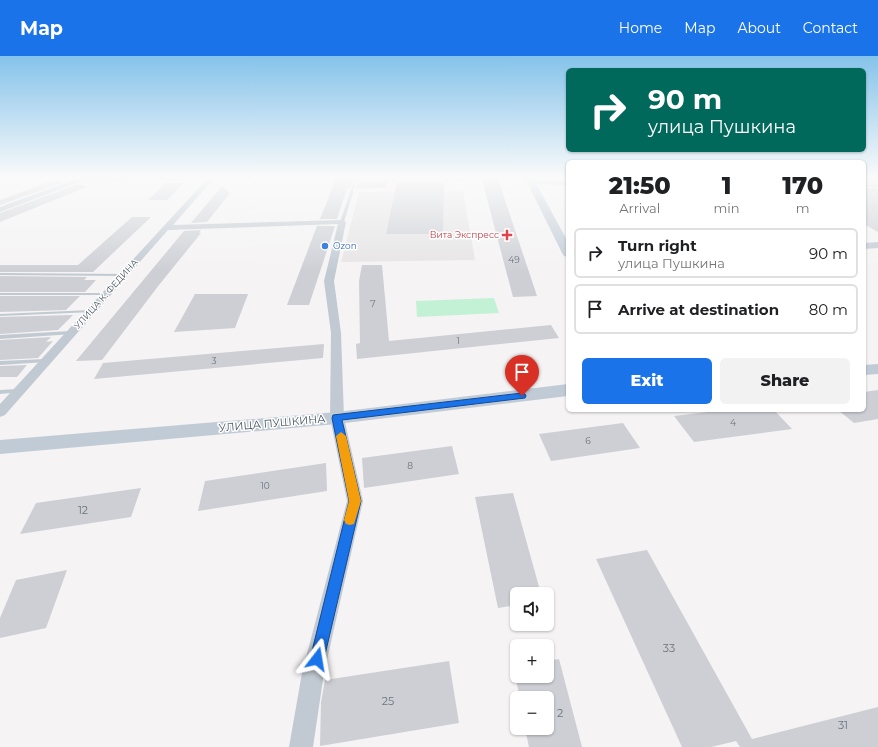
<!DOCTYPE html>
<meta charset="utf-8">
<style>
:root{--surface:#fff;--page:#f2f2f2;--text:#202124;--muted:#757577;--line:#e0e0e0;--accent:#1a73e8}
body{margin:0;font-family:Montserrat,sans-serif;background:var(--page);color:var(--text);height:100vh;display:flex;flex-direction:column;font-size:15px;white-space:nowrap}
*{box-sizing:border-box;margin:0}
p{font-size:13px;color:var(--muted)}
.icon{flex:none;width:22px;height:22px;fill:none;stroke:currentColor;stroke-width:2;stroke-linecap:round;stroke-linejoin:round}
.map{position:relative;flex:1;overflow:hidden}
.details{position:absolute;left:566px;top:104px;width:300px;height:252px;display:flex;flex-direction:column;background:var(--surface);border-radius:6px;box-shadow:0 1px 3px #0004}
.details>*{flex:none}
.guide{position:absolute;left:566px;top:12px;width:300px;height:84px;border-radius:6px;box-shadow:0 1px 3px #0004;background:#00695c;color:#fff;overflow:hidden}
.tools{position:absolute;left:510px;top:531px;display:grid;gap:8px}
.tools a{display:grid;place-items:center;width:44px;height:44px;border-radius:6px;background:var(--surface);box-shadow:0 1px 3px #0004;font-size:20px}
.pin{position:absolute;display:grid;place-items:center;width:34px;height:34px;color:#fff;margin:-41px -17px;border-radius:50% 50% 50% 0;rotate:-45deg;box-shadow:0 0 4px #0007}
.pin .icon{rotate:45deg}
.me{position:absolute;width:44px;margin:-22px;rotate:14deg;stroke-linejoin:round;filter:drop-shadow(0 0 3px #0008)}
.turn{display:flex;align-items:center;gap:14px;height:84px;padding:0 16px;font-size:18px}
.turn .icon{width:52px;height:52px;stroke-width:2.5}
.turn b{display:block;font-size:28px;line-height:34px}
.eta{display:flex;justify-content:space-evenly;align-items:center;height:68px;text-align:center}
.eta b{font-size:24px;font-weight:800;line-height:28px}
.action{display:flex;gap:8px;margin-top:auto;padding:8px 16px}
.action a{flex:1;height:46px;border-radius:6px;background:var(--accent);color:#fff;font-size:16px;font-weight:800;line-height:46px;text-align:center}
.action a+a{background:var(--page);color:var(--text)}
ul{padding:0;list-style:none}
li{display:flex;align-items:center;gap:12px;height:50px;margin:0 8px 6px;padding:0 8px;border:2px solid var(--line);border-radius:6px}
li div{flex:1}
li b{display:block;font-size:15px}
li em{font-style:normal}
header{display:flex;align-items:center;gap:24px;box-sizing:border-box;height:56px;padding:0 20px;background:var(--accent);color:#fff}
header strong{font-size:19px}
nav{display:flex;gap:22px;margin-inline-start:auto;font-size:14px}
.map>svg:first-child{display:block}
</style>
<header>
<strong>Map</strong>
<nav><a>Home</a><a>Map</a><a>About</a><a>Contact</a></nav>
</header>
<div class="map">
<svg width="878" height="691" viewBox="0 0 878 691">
<rect width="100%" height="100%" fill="#f5f3f3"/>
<polygon fill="#e6e4e5" points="463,135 475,204 341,206 359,136"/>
<polygon fill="#fce8e6" points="358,124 451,125 452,134 355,133"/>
<polygon fill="#c3f1d5" points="494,242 499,257 417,261 416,245"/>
<g fill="#cdcfd5">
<polygon points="337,120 389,120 354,121 350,132 347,132 337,163 320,163"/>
<polygon points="481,120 497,120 537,240 513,241"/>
<rect x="864" y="120" width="14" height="6"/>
<polygon points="55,124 64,126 0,149 0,144 49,126"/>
<polygon points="358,126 387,126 385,132 356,132"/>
<polygon points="397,126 444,126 443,178 386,178"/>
<polygon points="166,127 184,127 167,144 148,144"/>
<polygon points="78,128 89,130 0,166 0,157"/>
<polygon points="222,130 230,137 207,166 191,167"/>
<polygon points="864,132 878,132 878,176 864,168"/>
<polygon points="132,161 151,161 93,216 0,216 0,209 78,209"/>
<polygon points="317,170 335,170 309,249 287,249"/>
<polygon points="201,174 199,177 201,177 159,229 102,304 76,305 184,175"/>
<polygon points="362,209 382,209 389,285 551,269 559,282 357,303 356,288 360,287 359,225"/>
<polygon points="0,220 87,221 84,224 96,224 85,236 0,236"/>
<polygon points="195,238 248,238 235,272 174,276"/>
<polygon points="0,240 80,240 66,254 0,256"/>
<polygon points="73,259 58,274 0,278 0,261"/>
<polygon points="51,281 46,286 53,285 38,302 0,304 0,284"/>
<polygon points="324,288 323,302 94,323 103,307"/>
<polygon points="27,309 17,321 0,321 0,310"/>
<polygon points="878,334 878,363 854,367 838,354 864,354 864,336"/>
<polygon points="725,354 774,354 792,373 694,386 674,360"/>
<polygon points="623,367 640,392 551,405 539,378"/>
<polygon points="452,390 459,418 364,432 362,402"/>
<polygon points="326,407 327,435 198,455 205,425"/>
<polygon points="141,432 131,461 20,478 36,447"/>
<polygon points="513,437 541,538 517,538 517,549 498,552 475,441"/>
<polygon points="647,494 752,683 878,651 878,691 740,691 736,685 711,691 682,691 596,503"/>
<polygon points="67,514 46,572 0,582 0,562 16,524"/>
<polygon points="559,603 582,691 529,691 525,672 547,672 547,642 520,642 515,620 547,620 547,605"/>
<polygon points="449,605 459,667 320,690 321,646 325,624"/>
</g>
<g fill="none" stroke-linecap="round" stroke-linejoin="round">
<g fill="#c1cad2" fill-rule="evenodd">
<polygon points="467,120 469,120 464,124 357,124 344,166 342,167 340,166 355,122 463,122"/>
<polygon points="0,217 123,218 125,219 123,220 0,219"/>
<polygon points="0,237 106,237 108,238 106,239 0,239"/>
<polygon points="91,254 93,255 93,256 0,260 0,258"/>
<polygon points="71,275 74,277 73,278 0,283 0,279"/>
<polygon points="45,303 48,305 47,306 0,309 0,305"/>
<polygon points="18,333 21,335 20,336 0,338 0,334"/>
</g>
<g fill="#c1cad2" fill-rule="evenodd">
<polygon points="216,120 173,169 342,164 346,166 334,225 341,277 344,362 363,445 324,617 313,691 289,691 302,617 347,445 330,362 331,277 324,225 338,168 168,174 5,359 0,361 0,348 207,123 82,125 0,156 0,151 81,121"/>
<polygon points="532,125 568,125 568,129 530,128 529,127"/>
<rect x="864" y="127" width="14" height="4"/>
<polygon points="878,186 878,192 864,193 864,187"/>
</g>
<g fill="#c1cbd6" fill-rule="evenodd">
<polygon points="524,120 532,120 568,186 568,201 564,200 562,197"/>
<polygon points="878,308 878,318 864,319 864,309"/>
<polygon points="568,328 568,340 337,368 0,398 0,384 337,356"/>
</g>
</g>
<linearGradient id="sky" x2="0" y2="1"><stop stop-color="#85c3ea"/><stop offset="0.56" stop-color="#fafafa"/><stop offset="1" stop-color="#fafafa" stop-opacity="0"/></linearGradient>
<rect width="878" height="216" fill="url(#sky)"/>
<polygon fill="#1a73e8" stroke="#114b97" points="522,337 525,338 526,340 525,342 342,364 361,445 324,603 322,608 317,610 312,608 310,603 349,445 332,362 333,359"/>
<polygon fill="#f59e0b" points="341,376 346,380 361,445 354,468 350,469 346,468 344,464 349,445 336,380"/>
<path fill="#e0444e" stroke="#fff" stroke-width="1.5" d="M505 173h4v4h4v4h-4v4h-4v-4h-4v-4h4z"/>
<circle fill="#3f7fe0" stroke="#fff" stroke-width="1.5" cx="325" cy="190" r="4"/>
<g text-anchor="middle" stroke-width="3" stroke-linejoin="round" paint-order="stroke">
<g font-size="9" fill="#be3a42" stroke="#fff" text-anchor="end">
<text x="499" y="182">Вита Экспресс</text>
</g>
<g font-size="9" fill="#366cbe" stroke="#fff" text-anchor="start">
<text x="333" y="193">Ozon</text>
</g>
<g font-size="9" fill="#6b747e">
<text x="514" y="207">49</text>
<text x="373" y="251">7</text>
<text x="458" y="288">1</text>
<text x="214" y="308">3</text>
<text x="733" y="370">4</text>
<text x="588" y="388">6</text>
<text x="410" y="413">8</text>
<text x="265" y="433">10</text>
</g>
<g font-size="9" fill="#4a5661" stroke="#fff">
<text transform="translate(106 238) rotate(-48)" y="3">УЛИЦА К. ФЕДИНА</text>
</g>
<g font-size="11" fill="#4a5661" stroke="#fff">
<text transform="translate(272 367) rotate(-5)" y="4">УЛИЦА ПУШКИНА</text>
</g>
<g font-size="11" fill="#6b747e">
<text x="83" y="458">12</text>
<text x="669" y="596">33</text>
<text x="388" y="649">25</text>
<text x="560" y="661">2</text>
<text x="843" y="673">31</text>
</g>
</g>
</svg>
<div class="tools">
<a><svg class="icon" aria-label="sound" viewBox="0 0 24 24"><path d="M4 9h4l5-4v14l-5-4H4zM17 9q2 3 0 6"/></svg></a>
<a>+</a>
<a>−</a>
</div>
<div class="pin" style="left:522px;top:340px;background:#d93025"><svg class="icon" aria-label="arrive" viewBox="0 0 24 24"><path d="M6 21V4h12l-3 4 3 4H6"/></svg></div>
<svg class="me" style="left:317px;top:603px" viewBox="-20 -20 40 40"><path d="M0-17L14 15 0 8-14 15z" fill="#1a73e8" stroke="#fff" stroke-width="4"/></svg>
<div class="guide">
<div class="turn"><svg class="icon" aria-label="right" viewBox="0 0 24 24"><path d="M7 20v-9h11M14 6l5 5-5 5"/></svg><div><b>90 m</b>улица Пушкина</div></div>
</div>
<section class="details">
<div class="eta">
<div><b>21:50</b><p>Arrival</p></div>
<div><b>1</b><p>min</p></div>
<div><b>170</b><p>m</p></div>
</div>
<ul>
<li><svg class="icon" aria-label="right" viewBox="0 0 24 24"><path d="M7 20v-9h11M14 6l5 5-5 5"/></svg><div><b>Turn right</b><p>улица Пушкина</p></div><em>90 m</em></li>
<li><svg class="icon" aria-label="arrive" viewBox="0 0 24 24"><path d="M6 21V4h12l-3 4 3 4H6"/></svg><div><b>Arrive at destination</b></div><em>80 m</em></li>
</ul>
<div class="action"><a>Exit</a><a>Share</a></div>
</section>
</div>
